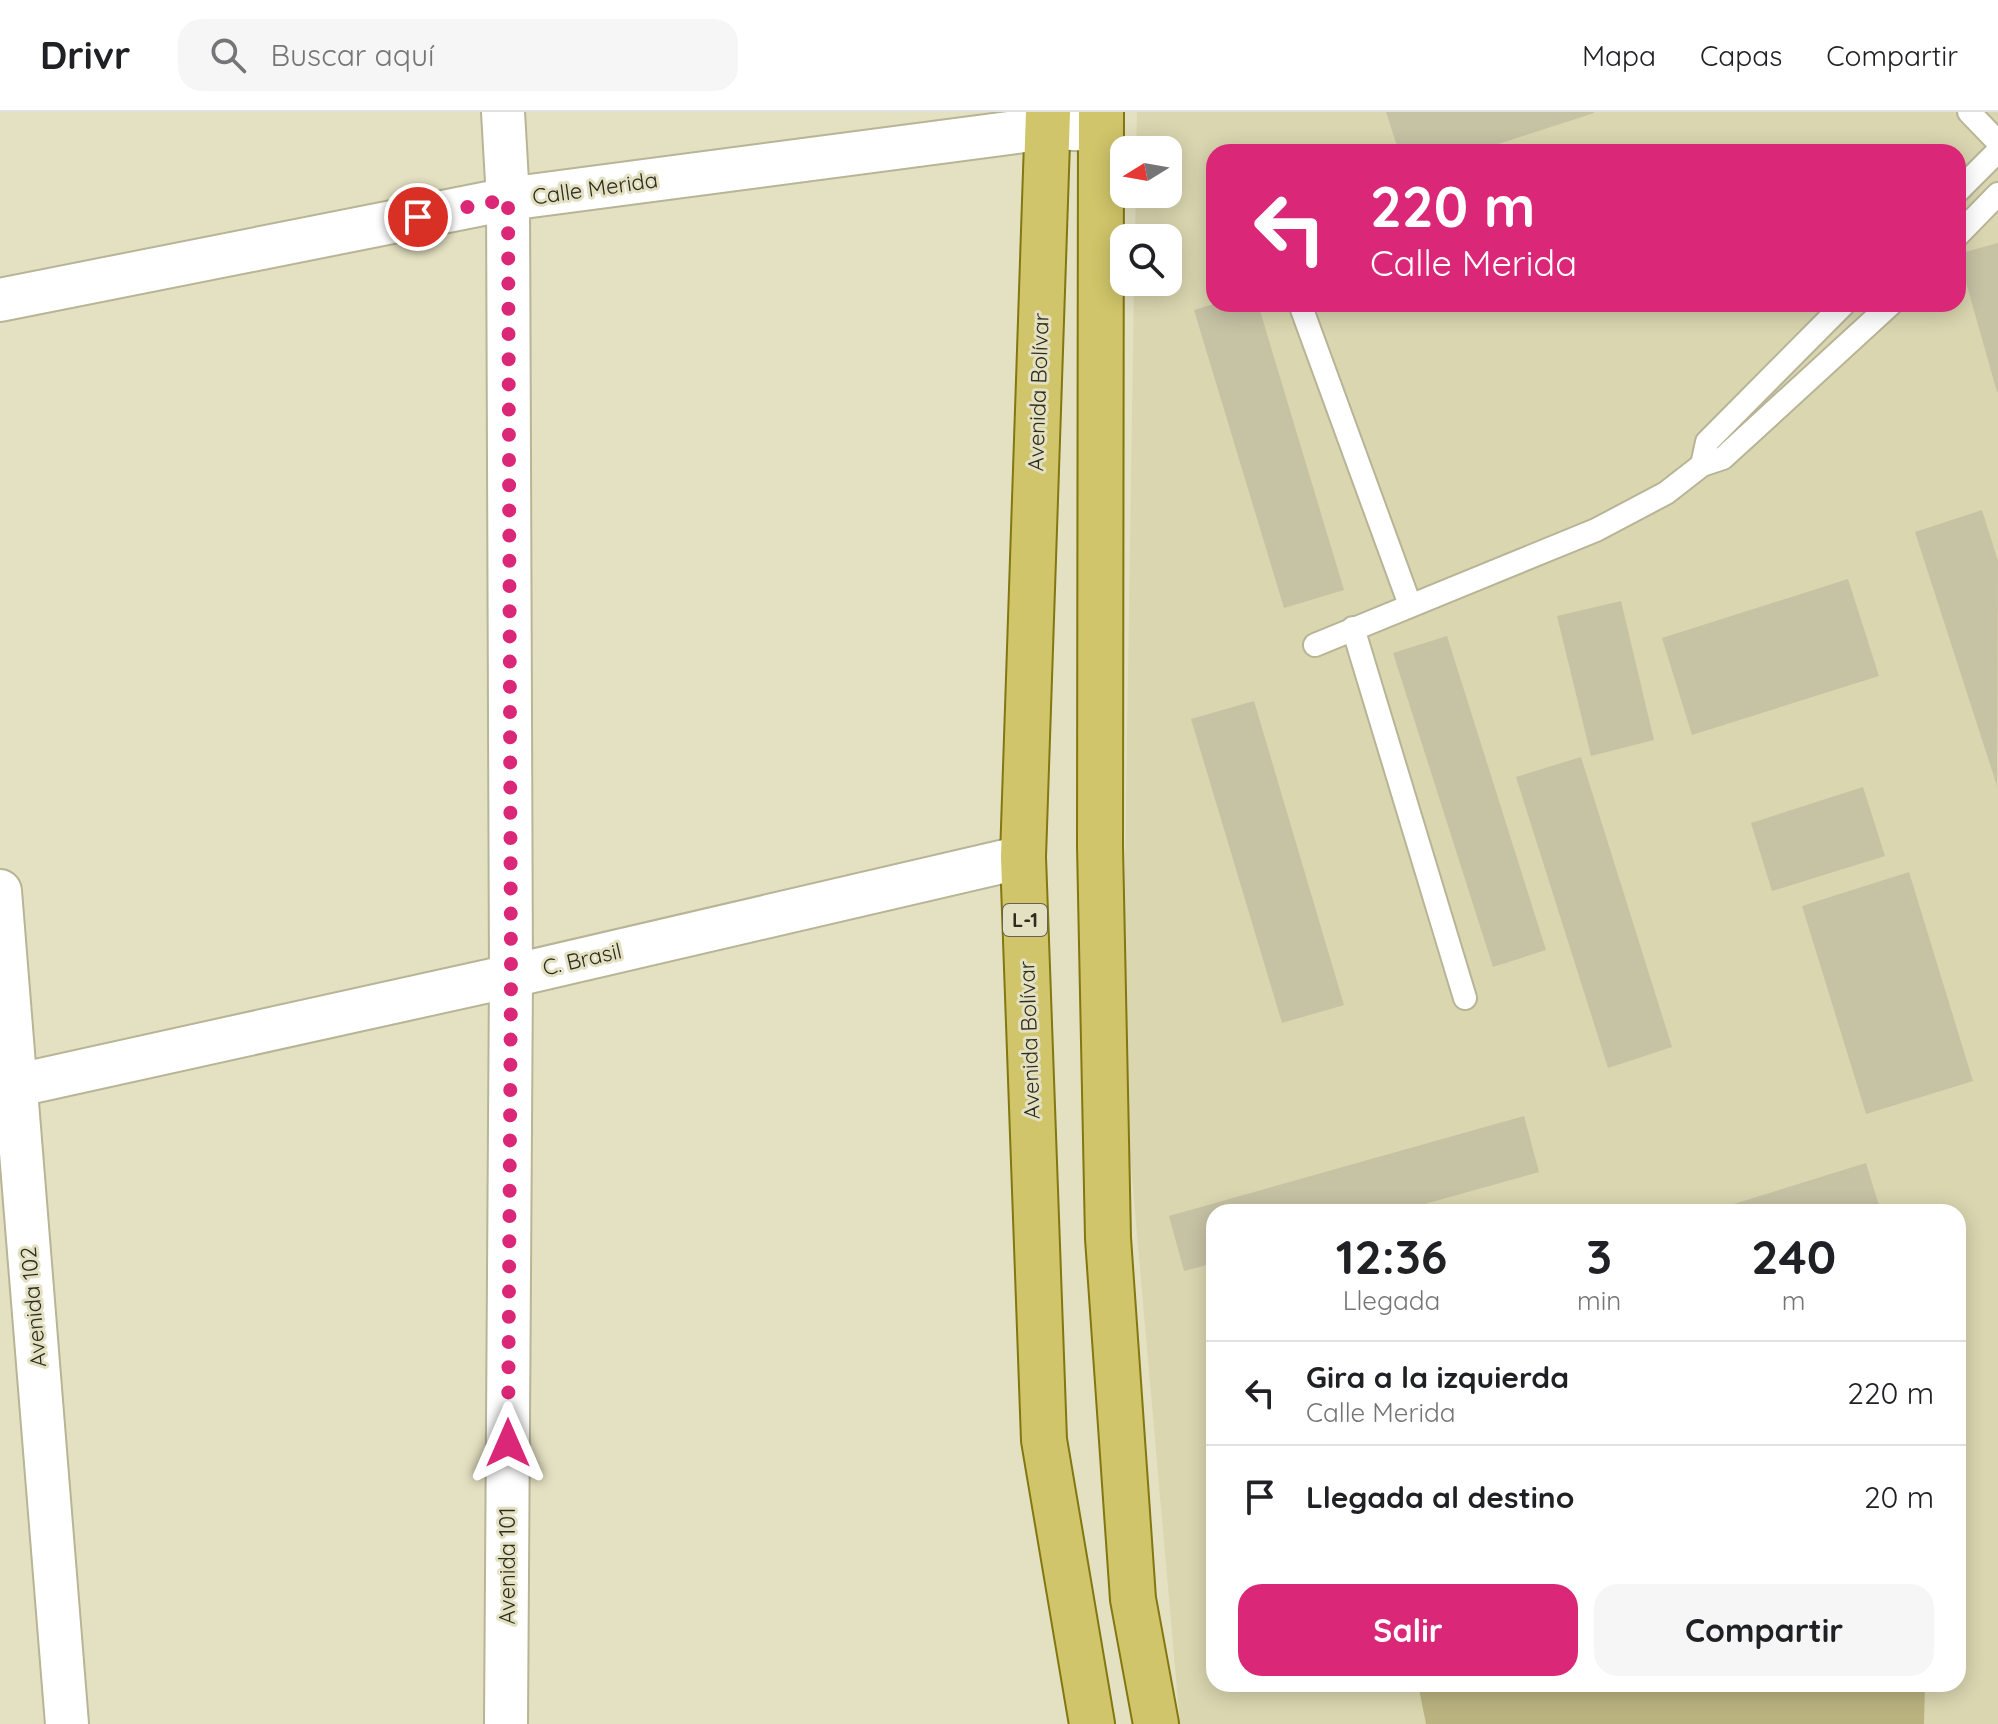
<!DOCTYPE html>
<html lang="es">
<meta charset="utf-8">
<style>
:root{--surface:#fff;--page:#f6f6f6;--text:#202124;--muted:#757577;--line:#e0e0e0;--accent:#db2777}
body{margin:0;font-family:Quicksand,sans-serif;background:var(--page);color:var(--text);height:100vh;display:flex;flex-direction:column;font-size:30px;white-space:nowrap}
*{box-sizing:border-box;margin:0}
p{font-size:26px;color:var(--muted)}
.icon{flex:none;width:44px;height:44px;fill:none;stroke:currentColor;stroke-width:2;stroke-linecap:round;stroke-linejoin:round}
.map{position:relative;flex:1;overflow:hidden}
.drawer{position:absolute;left:1206px;top:1092px;width:760px;height:488px;display:flex;flex-direction:column;background:var(--surface);border-radius:24px;box-shadow:0 4px 20px #0003}
.drawer>*{flex:none}
.hud{position:absolute;left:1206px;top:32px;width:760px;height:168px;border-radius:24px;box-shadow:0 4px 20px #0003;background:#db2777;color:#fff;overflow:hidden}
.needle{width:52px;rotate:259deg}
.tools{position:absolute;left:1110px;top:24px;display:grid;gap:16px}
.tools a{display:grid;place-items:center;width:72px;height:72px;border-radius:16px;background:var(--surface);box-shadow:0 4px 20px #0003;font-size:40px}
.pin{position:absolute;display:grid;place-items:center;width:68px;height:68px;color:#fff;margin:-34px;border:4px solid #fff;border-radius:50%;box-shadow:0 2px 8px #0007}
.me{position:absolute;width:88px;margin:-44px;rotate:0deg;stroke-linejoin:round;filter:drop-shadow(0 0 6px #0008)}
.turn{display:flex;align-items:center;gap:28px;height:168px;padding:0 32px;font-size:36px}
.turn .icon{width:104px;height:104px;stroke-width:2.5}
.turn b{display:block;font-size:56px;line-height:68px}
.eta{display:flex;justify-content:space-evenly;align-items:center;height:136px;text-align:center}
.eta b{font-size:48px;font-weight:700;line-height:56px}
.button{display:flex;gap:16px;margin-top:auto;padding:16px 32px}
.button a{flex:1;height:92px;border-radius:24px;background:var(--accent);color:#fff;font-size:32px;font-weight:700;line-height:92px;text-align:center}
.button a+a{background:var(--page);color:var(--text)}
ul{padding:0;list-style:none}
li{display:flex;align-items:center;gap:24px;height:104px;padding:0 32px;border-top:2px solid var(--line)}
li div{flex:1}
li b{display:block;font-size:30px}
li em{font-style:normal}
header{display:flex;align-items:center;gap:48px;box-sizing:border-box;height:112px;padding:0 40px;background:var(--surface);border-bottom:2px solid var(--line)}
header strong{font-size:38px}
nav{display:flex;gap:44px;margin-inline-start:auto;font-size:28px}
.search{width:560px;height:72px;background:var(--page);display:flex;align-items:center;gap:20px;box-sizing:border-box;padding:0 28px;border-radius:24px;color:var(--muted);font-size:30px}
.map>svg:first-child{display:block}
</style>
<header>
<strong>Drivr</strong>
<div class="search"><svg class="icon" aria-label="search" viewBox="0 0 24 24"><circle cx="10" cy="10" r="6"/><path d="M15 15l6 6"/></svg>Buscar aquí</div>
<nav><a>Mapa</a><a>Capas</a><a>Compartir</a></nav>
</header>
<div class="map">
<svg width="1998" height="1612" viewBox="0 0 1998 1612">
<rect width="100%" height="100%" fill="#e4e1c2"/>
<path fill="#dad6b0" fill-rule="evenodd" d="M1137,0H1998V1612H1180L1122,952L1134,170H1168V126H1135L1136,82H1168V38H1136ZM1214,40H1958V192H1214ZM1214,1100H1958V1572H1214Z"/>
<polygon fill="#bab380" points="1418,1572 1925,1572 1924,1612 1426,1612"/>
<g fill="#c6c2a4">
<polygon points="1386,0 1594,0 1594,1 1474,40 1399,40"/>
<polygon points="1998,131 1998,280 1997,280 1958,142"/>
<polygon points="1214,192 1258,192 1344,478 1284,496 1194,198"/>
<polygon points="1982,398 1998,449 1997,674 1915,420"/>
<polygon points="1848,467 1879,564 1692,623 1662,526"/>
<polygon points="1621,489 1654,628 1591,644 1557,504"/>
<polygon points="1447,524 1546,838 1493,855 1393,541"/>
<polygon points="1254,589 1344,893 1282,911 1191,607"/>
<polygon points="1581,645 1672,935 1608,956 1516,665"/>
<polygon points="1863,675 1885,744 1772,779 1751,711"/>
<polygon points="1909,760 1973,969 1866,1002 1802,794"/>
<polygon points="1524,1004 1539,1060 1396,1100 1214,1100 1214,1151 1184,1159 1169,1104"/>
<polygon points="1866,1051 1881,1100 1711,1100 1711,1099"/>
</g>
<g fill="none" stroke-linecap="round" stroke-linejoin="round">
<g stroke="#b8b496" stroke-width="26">
<g id="lane">
<polyline points="1969,0 1998,30"/>
<polyline points="1958,79 1998,39"/>
<polyline points="1958,123 1998,82"/>
<polyline points="1300,192 1410,493"/>
<polyline points="1702,353 1707,330 1844,192"/>
<polyline points="1353,516 1465,886"/>
<polyline points="1315,533 1596,418 1666,381 1702,353 1723,346 1891,192"/>
</g>
</g>
<g stroke="#b8b496" stroke-width="46">
<g id="street">
<polyline points="503,0 508,87 511,864 506,1612"/>
<polyline points="0,188 508,87 1047,16 1100,18"/>
<polyline points="0,779 67,1612"/>
<polyline points="0,977 511,864 1023,745"/>
</g>
</g>
<g stroke="#827710" stroke-width="48">
<g id="primary">
<polyline points="1048,0 1023,745 1044,1328 1092,1612"/>
<polyline points="1101,0 1100,734 1108,1126 1133,1487 1156,1612"/>
</g>
</g>
<use href="#lane" stroke="#fff" stroke-width="22"/>
<use href="#street" stroke="#fff" stroke-width="42"/>
<use href="#primary" stroke="#d0c56a" stroke-width="44"/>
</g>
<g fill="none" stroke-linecap="round" stroke-linejoin="round">
<polyline stroke="#db2777" stroke-width="14" stroke-dasharray="0 25.2" points="418,105 508,87 511,864 508,1331"/>
</g>
<g text-anchor="middle" stroke-width="6" stroke-linejoin="round" paint-order="stroke">
<rect fill="#e4e1c2" stroke="#646251" stroke-width="2" x="1003" y="792" width="44" height="32" rx="6"/>
<g font-size="20" font-weight="bold" fill="#2d2c20">
<text x="1025" y="815">L-1</text>
</g>
<g font-size="22" fill="#2d2c20" stroke="#e4e1c2">
<text transform="translate(595 76) rotate(-8)" y="8">Calle Merida</text>
<text transform="translate(1038 280) rotate(-88)" y="8">Avenida Bolívar</text>
<text transform="translate(582 847) rotate(-13)" y="8">C. Brasil</text>
<text transform="translate(1029 928) rotate(-92)" y="8">Avenida Bolívar</text>
<text transform="translate(33 1195) rotate(-95)" y="8">Avenida 102</text>
<text transform="translate(507 1454) rotate(-90)" y="8">Avenida 101</text>
</g>
</g>
</svg>
<div class="tools">
<a><svg class="needle" viewBox="-14 -14 28 28"><path d="M0-13l5 13h-10z" fill="#e53935"/><path d="M0 13l5-13h-10z" fill="#757577"/></svg></a>
<a><svg class="icon" aria-label="search" viewBox="0 0 24 24"><circle cx="10" cy="10" r="6"/><path d="M15 15l6 6"/></svg></a>
</div>
<div class="pin" style="left:418px;top:105px;background:#d93025"><svg class="icon" aria-label="arrive" viewBox="0 0 24 24"><path d="M6 21V4h12l-3 4 3 4H6"/></svg></div>
<svg class="me" style="left:508px;top:1331px" viewBox="-20 -20 40 40"><path d="M0-17L14 15 0 8-14 15z" fill="#db2777" stroke="#fff" stroke-width="4"/></svg>
<div class="hud">
<div class="turn"><svg class="icon" aria-label="left" viewBox="0 0 24 24"><path d="M17 20v-9H6M10 6l-5 5 5 5"/></svg><div><b>220 m</b>Calle Merida</div></div>
</div>
<section class="drawer">
<div class="eta">
<div><b>12:36</b><p>Llegada</p></div>
<div><b>3</b><p>min</p></div>
<div><b>240</b><p>m</p></div>
</div>
<ul>
<li><svg class="icon" aria-label="left" viewBox="0 0 24 24"><path d="M17 20v-9H6M10 6l-5 5 5 5"/></svg><div><b>Gira a la izquierda</b><p>Calle Merida</p></div><em>220 m</em></li>
<li><svg class="icon" aria-label="arrive" viewBox="0 0 24 24"><path d="M6 21V4h12l-3 4 3 4H6"/></svg><div><b>Llegada al destino</b></div><em>20 m</em></li>
</ul>
<div class="button"><a>Salir</a><a>Compartir</a></div>
</section>
</div>
